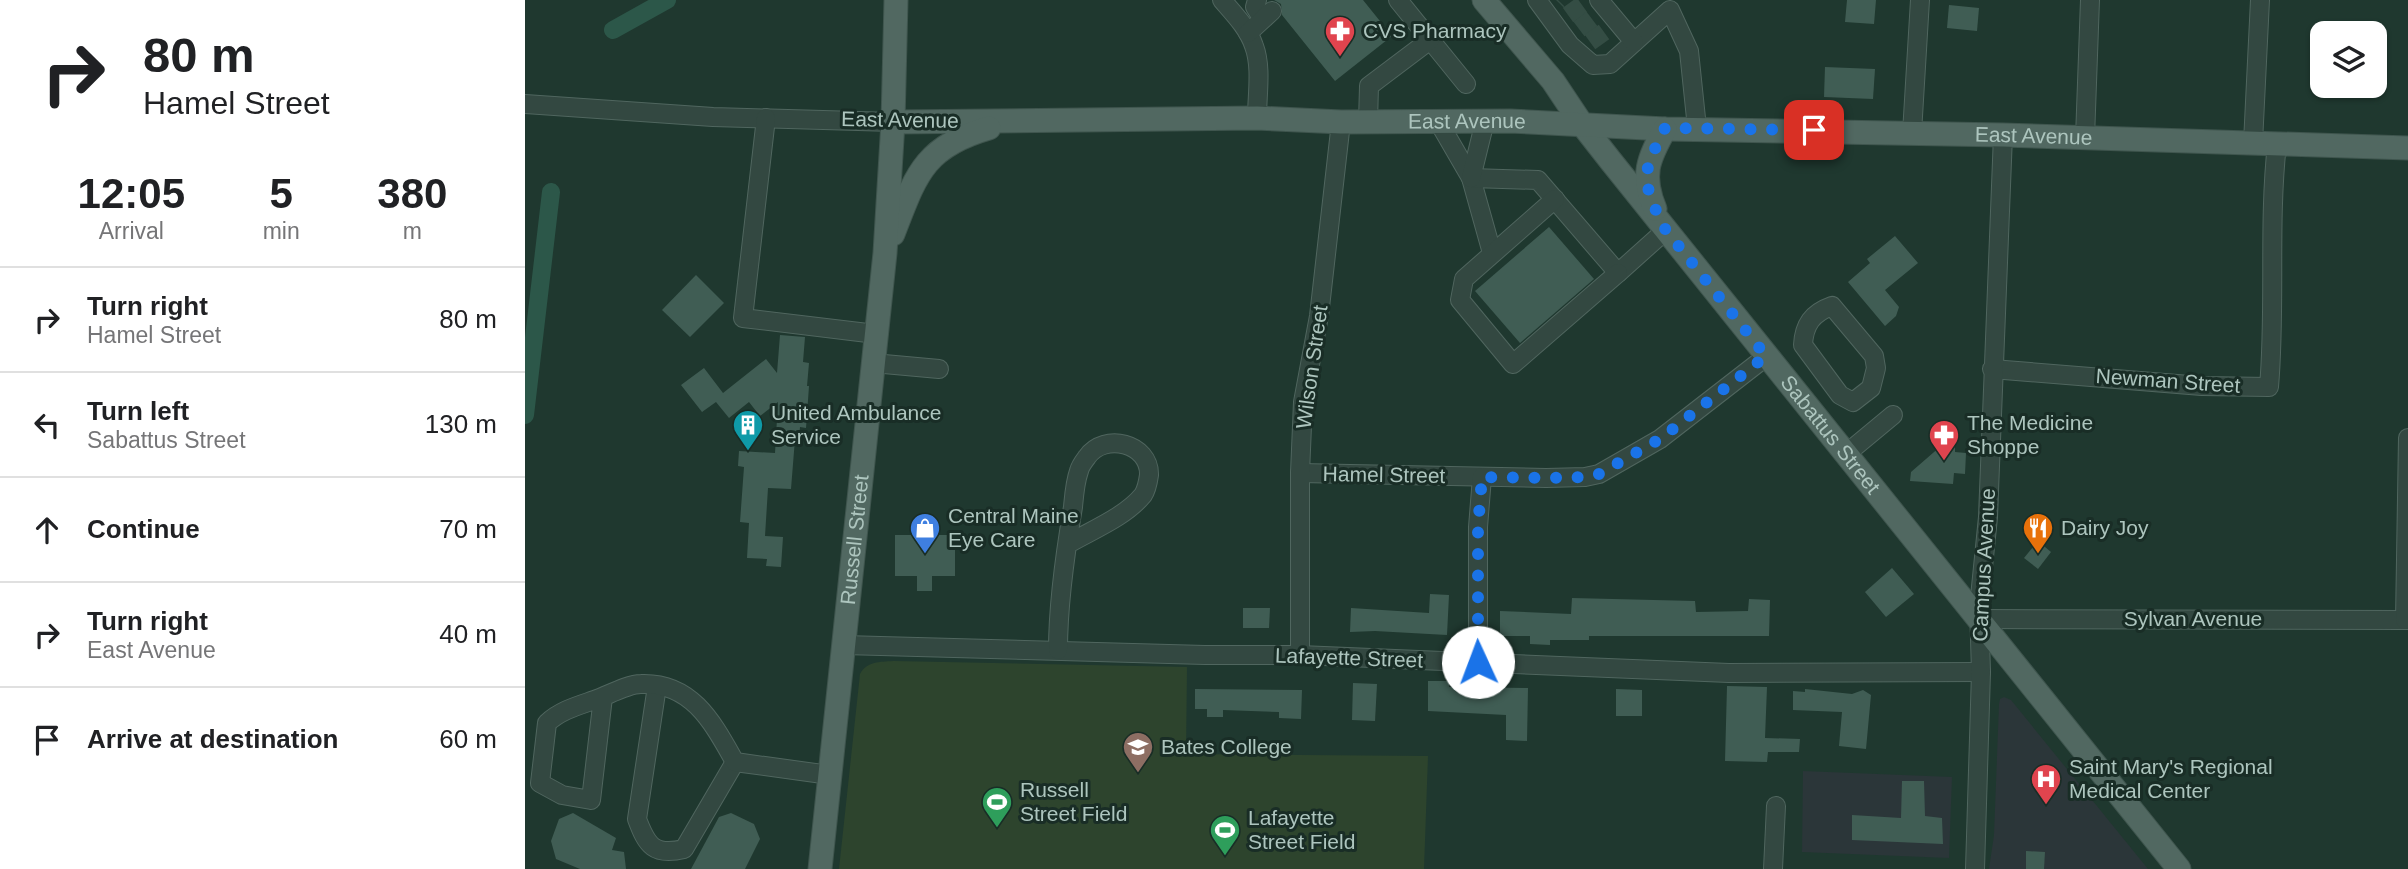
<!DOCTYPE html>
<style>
:root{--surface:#fff;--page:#f2f2f2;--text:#202124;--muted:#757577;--line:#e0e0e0}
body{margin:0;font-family:Arial,sans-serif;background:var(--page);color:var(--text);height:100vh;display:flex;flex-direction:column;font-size:26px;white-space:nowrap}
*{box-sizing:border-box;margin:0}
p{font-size:23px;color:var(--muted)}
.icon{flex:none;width:38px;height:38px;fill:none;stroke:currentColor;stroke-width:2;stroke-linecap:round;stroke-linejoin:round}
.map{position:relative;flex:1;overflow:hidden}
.drawer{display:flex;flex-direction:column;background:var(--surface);width:525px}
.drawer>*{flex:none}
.banner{background:#fff;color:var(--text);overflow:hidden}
.fabs{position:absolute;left:1785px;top:21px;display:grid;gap:14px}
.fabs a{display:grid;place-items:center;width:77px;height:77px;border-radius:14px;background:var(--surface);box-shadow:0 2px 5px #0004;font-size:35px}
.pin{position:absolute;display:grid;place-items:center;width:60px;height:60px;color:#fff;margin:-30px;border-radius:14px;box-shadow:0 4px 10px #0006}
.me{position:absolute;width:77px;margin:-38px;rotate:358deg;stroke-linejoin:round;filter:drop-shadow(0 0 5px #0008)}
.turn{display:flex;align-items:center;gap:24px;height:147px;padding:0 28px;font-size:32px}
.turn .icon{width:91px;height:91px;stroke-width:2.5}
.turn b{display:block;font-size:49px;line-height:60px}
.eta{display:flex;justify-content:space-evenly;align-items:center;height:119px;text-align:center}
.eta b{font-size:42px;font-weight:700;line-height:49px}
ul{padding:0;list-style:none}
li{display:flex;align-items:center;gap:21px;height:105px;padding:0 28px;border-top:2px solid var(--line)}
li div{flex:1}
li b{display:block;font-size:26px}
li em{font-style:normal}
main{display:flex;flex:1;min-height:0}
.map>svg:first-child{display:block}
</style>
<main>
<section class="drawer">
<div class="banner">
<div class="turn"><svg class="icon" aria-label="right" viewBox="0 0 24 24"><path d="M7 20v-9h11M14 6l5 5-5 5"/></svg><div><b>80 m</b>Hamel Street</div></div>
</div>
<div class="eta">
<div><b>12:05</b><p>Arrival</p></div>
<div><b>5</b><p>min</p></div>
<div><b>380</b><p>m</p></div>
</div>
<ul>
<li><svg class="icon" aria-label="right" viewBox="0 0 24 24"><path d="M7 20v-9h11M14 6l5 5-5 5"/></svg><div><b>Turn right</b><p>Hamel Street</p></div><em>80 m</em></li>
<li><svg class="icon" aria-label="left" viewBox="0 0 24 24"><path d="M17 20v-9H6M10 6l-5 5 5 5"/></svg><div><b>Turn left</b><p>Sabattus Street</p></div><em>130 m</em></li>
<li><svg class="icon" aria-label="ahead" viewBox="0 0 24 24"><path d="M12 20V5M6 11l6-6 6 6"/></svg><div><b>Continue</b></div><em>70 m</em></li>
<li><svg class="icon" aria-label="right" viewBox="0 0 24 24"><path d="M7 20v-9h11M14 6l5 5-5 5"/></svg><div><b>Turn right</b><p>East Avenue</p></div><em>40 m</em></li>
<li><svg class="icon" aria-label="arrive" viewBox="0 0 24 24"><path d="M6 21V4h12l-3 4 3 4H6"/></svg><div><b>Arrive at destination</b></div><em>60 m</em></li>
</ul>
</section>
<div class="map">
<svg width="1883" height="869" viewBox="0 0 1883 869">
<rect width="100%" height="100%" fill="#1f382f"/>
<g fill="#2b3639">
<polygon points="1479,697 1486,700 1623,869 1464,869 1469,835 1474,704 1475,699"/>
<polygon points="1278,771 1427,777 1424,858 1277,852"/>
</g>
<path fill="#2d442d" d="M368,661L662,667L661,754L903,756L899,869H314L335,674C342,661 355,662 368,661Z"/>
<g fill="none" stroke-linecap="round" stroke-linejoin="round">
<g stroke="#2c5749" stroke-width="18">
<polyline points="88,30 142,0"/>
<polyline points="0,415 26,192"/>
</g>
</g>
<g fill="#405d54">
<polygon points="749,0 838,0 867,36 810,81 757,15 756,4"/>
<polygon points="1322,0 1351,0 1349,24 1320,22"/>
<polygon points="1424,5 1454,8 1452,31 1422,28"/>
<polygon points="1300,67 1350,69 1348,99 1299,97"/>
<polygon points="1024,227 1069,279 995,343 950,291"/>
<polygon points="1370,236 1393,263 1360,290 1374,307 1371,316 1360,326 1323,282 1345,263 1342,259"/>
<polygon points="171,275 199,303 165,337 137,310"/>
<polygon points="255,335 280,337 278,362 284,363 282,386 284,386 281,428 275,427 274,439 270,439 266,489 243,488 240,536 258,537 256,567 241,566 242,559 222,558 224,523 215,522 219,467 213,466 214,451 250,453 253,402 235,416 224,402 204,418 191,402 177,412 156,385 179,368 198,393 241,359 252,373"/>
<polygon points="1416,446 1430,447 1430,452 1441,453 1440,474 1429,473 1428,484 1385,481 1386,472"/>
<polygon points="370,535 430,535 430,576 407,576 407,591 392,591 392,576 370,576"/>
<polygon points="1513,541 1526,552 1513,569 1499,558"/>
<polygon points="1367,568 1389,594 1361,617 1340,592"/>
<polygon points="905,594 924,595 922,635 850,631 825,632 826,608 904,613"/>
<polygon points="1047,598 1170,601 1171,612 1223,611 1224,599 1245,600 1244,636 1064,636 1064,640 1025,640 1025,645 1005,644 1005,636 975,636 975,611 1046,614"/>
<polygon points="718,608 745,608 744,628 718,628"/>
<polygon points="903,681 924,681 924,687 1003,688 1002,741 981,740 981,715 903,711"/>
<polygon points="828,683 852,684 850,721 827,720"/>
<polygon points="1202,686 1242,687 1240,738 1275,739 1274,752 1243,752 1242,762 1200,761"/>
<polygon points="670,689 777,690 776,719 754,718 754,712 698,710 698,717 682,717 682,709 670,709"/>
<polygon points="1091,689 1117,690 1117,716 1091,716"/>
<polygon points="1280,689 1327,694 1338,690 1346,695 1341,749 1314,746 1317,712 1268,710 1268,691 1280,692"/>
<polygon points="1377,781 1399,781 1400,816 1417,818 1418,844 1327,840 1327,815 1376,818"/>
<polygon points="48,813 91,838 87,850 99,852 101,869 55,869 31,859 26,841 34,819"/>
<polygon points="206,813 229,824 235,839 220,869 166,869 194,817"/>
<polygon points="1501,851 1520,852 1519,869 1501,869"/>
</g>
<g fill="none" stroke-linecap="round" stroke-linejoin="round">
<g stroke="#344d44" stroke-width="18" stroke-dasharray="18 9" stroke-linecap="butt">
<polyline points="1032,1 1033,0"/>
<polyline points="1043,15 1057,5"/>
<polyline points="1054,29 1067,19"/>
<polyline points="1065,42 1079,32"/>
</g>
<g stroke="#50665f" stroke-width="20">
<g id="minor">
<path d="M697,0C709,14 723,28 729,46C737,67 732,95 732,118"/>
<polyline points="732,0 730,7 737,18"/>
<polyline points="873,0 941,84"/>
<polyline points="1012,0 1045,45 1068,65 1085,64 1145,10 1164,51 1172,128"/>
<polyline points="1074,0 1109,42"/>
<polyline points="723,33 747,11"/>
<polyline points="0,104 188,117 368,122"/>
<polyline points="241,118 218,318 351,334"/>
<polyline points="913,121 946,178 967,253"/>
<polyline points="843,122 844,86 905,40"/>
<polyline points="1387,133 1395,0"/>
<polyline points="1560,138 1565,0"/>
<polyline points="1728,143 1735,0"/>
<polyline points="946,178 1013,180 1093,273 1141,230"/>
<polyline points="946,178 960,121"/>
<polyline points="1030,199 939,279 935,300 988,364 1093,273"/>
<path d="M1307,306L1349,356L1351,368L1346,388L1328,402L1315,395L1278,345C1279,325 1287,313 1307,306Z"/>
<polyline points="348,363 414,369"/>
<path d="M1467,369L1677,386L1744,387C1751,306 1743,225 1752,144"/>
<polyline points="1321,454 1368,415"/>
<polyline points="775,473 1021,478 1060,477 1074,474 1135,439 1242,356"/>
<polyline points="1453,619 1883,620"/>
<polyline points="1880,620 1883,438"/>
<polyline points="319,645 680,655 775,655 1204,673 1456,672"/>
<path d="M533,650C533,604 540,554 548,507C549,496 550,482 554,471C555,466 559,461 562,457C579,432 625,443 624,475C623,482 622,489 618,495C600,517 567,530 543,544"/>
<polyline points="775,655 775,473 778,402 794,316 816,122"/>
<polyline points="953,662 953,527 957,477"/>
<path d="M132,686L112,819C122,846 129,856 159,849L210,762"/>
<path d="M78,697L66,800L37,795L15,783L22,723C37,709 56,705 75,698C87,693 104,684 116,684C167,682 188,723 210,762L305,775"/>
<polyline points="1248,869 1251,806"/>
<polyline points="1450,869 1456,672 1454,607 1463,517 1478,135"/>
</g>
</g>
<g stroke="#3f554e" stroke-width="25">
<g id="major">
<path id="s1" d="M959,0L1028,81L1056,123L1085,160L1654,869"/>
<path id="s2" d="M368,122L732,118L816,122L985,121L1140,129L1478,135L1883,148"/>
<path d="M1130,209C1116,175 1123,159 1140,129"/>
<path d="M368,234C391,175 398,147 464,128"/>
<path id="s3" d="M295,869L360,253L368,122L371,0"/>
</g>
</g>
<use href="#minor" stroke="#334841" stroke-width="18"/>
<use href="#major" stroke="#516861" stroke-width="23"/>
</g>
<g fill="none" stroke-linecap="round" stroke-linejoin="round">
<polyline stroke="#1a73e8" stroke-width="12" stroke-dasharray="0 21.6" points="953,662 953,527 957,477 1021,478 1060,477 1074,474 1135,439 1241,356 1137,225 1125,196 1121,179 1124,161 1140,128 1289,130"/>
</g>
<defs>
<g id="pharmacy-pin" transform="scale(1.575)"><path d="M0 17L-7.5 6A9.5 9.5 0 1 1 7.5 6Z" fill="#e0444e" stroke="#192d26"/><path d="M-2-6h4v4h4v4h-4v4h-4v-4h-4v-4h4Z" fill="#fff"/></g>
<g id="building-pin" transform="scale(1.575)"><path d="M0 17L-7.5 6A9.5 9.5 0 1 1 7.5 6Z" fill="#0f9aa8" stroke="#192d26"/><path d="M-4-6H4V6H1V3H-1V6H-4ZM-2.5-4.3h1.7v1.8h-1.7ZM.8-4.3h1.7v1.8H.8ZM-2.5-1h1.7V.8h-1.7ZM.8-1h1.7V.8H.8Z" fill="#fff"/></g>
<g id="shop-pin" transform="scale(1.575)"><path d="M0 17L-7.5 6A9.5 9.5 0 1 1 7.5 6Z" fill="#3f7fe0" stroke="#192d26"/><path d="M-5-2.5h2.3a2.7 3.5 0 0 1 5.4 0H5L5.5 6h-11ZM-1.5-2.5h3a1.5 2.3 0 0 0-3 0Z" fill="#fff"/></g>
<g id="restaurant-pin" transform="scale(1.575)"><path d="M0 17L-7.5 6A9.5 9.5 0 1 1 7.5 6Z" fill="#e8710a" stroke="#192d26"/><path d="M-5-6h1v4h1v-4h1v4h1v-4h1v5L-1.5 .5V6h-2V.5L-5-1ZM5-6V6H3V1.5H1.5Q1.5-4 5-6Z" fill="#fff"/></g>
<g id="university-pin" transform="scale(1.575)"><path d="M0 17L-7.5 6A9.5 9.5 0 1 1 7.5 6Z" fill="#8d6e63" stroke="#192d26"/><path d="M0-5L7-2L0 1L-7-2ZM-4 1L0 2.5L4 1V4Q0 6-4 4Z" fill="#fff"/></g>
<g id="hospital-pin" transform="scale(1.575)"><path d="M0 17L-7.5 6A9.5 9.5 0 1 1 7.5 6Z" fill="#e0444e" stroke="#192d26"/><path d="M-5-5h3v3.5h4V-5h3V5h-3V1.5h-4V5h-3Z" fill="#fff"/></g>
<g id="stadium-pin" transform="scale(1.575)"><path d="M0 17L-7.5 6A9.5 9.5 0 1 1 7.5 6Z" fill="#2e9e5b" stroke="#192d26"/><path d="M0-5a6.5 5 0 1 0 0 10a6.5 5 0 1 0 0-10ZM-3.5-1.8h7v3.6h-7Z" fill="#fff"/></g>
</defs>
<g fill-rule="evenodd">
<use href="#pharmacy-pin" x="815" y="31"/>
<use href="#building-pin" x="223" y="425"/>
<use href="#pharmacy-pin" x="1419" y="435"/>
<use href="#shop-pin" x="400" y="528"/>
<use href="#restaurant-pin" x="1513" y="528"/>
<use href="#university-pin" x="613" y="747"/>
<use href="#hospital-pin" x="1521" y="779"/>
<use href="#stadium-pin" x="472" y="802"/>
<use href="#stadium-pin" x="700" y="830"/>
</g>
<g text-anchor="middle" stroke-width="6" stroke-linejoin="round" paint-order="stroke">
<g font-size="21" fill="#adc5be" stroke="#192d26" text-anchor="start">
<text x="838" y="38">CVS Pharmacy</text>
<text x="246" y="420">United Ambulance<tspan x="246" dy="24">Service</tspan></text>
<text x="1442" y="430">The Medicine<tspan x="1442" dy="24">Shoppe</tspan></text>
<text x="423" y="523">Central Maine<tspan x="423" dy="24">Eye Care</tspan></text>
<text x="1536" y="535">Dairy Joy</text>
<text x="636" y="754">Bates College</text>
<text x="1544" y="774">Saint Mary's Regional<tspan x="1544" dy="24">Medical Center</tspan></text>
<text x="495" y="797">Russell<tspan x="495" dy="24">Street Field</tspan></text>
<text x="723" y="825">Lafayette<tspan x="723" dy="24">Street Field</tspan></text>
</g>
<g font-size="21" fill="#adc5be" stroke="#192d26">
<text transform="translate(375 120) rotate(1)" y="7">East Avenue</text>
<text dy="7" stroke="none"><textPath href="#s2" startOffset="574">East Avenue</textPath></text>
<text dy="7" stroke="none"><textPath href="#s2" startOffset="1141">East Avenue</textPath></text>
<text transform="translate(787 367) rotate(-82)" y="7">Wilson Street</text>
<text transform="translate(1643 381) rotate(4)" y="7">Newman Street</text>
<text dy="7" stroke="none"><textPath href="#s1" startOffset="556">Sabattus Street</textPath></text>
<text transform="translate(859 475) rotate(1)" y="7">Hamel Street</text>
<text dy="7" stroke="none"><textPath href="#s3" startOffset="331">Russell Street</textPath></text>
<text transform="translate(1459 565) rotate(-87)" y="7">Campus Avenue</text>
<text x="1668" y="626">Sylvan Avenue</text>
<text transform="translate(824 658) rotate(2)" y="7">Lafayette Street</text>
</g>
</g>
</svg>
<div class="fabs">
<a><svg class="icon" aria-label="layers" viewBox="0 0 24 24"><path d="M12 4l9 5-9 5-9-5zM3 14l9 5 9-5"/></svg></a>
</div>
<div class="pin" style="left:1289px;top:130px;background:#d93025"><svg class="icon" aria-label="arrive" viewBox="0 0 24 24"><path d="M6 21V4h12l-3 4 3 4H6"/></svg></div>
<svg class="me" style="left:953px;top:662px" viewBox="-20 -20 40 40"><circle r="19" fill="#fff"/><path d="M0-13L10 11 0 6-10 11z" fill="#1a73e8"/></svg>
</div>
</main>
